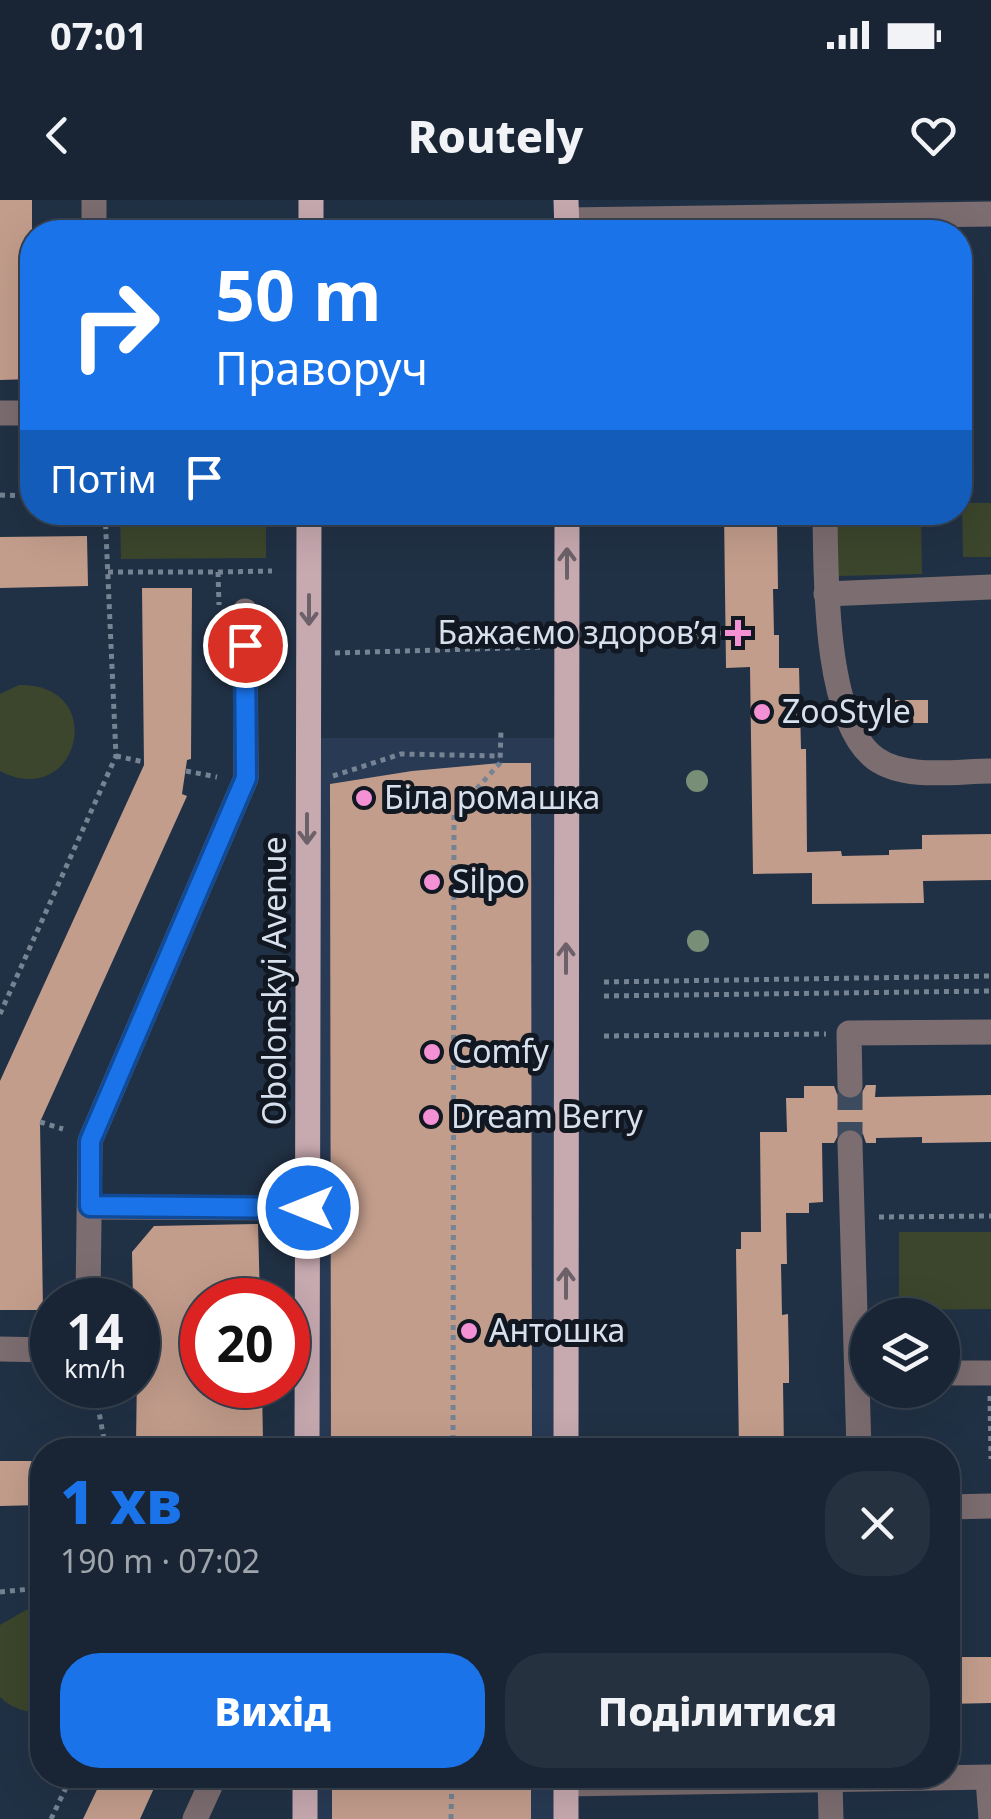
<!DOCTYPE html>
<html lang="uk">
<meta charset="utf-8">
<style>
:root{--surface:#192534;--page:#263140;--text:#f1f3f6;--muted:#9fa5ac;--line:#37424f;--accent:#1a73e8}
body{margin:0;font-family:"Noto Sans",sans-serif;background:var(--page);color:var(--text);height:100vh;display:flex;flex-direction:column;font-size:38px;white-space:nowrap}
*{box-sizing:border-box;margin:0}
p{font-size:32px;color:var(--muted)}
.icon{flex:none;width:55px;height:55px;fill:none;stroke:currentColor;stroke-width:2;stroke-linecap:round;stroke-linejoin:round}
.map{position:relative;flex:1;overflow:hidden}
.sheet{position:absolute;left:30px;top:1238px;width:930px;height:350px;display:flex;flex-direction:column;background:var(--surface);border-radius:40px;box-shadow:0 10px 40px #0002,0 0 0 2px var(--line)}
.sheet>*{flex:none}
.guide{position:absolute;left:20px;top:20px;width:952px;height:305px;border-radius:40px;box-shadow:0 10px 40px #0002,0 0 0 2px var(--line);background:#1a73e8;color:#fff;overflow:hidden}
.controls{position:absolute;left:850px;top:1098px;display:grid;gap:20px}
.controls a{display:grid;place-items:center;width:110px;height:110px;border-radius:50%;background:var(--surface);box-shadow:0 10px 40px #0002,0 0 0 2px var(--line);font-size:50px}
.speed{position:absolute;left:30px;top:1078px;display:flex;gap:20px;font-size:50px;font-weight:700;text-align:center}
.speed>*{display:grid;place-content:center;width:130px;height:130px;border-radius:50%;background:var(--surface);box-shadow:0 10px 40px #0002,0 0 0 2px var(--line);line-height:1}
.speed small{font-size:25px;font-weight:400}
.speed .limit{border:15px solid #d22;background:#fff;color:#111}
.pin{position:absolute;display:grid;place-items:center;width:85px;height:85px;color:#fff;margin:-42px;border:5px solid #fff;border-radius:50%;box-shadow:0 2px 10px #0007}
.me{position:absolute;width:110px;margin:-55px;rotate:270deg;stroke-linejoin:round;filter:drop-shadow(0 0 8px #0008)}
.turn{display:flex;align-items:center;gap:35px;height:210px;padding:0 30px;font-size:45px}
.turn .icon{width:130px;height:130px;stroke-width:2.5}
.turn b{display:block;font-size:70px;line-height:85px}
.then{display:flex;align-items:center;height:95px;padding:0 30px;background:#0003;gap:20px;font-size:38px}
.round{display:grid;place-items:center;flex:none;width:105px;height:105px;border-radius:40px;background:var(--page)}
.summary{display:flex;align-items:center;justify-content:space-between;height:170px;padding:0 30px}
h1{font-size:60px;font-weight:800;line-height:75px;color:var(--accent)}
.cta{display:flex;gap:20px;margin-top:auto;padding:20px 30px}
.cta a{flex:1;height:115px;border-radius:40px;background:var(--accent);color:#fff;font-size:40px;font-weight:800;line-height:115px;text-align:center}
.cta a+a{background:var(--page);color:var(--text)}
.status{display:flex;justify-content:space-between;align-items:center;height:70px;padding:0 50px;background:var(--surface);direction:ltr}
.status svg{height:28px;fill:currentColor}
header{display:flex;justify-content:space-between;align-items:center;height:130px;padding:0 30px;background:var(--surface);font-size:45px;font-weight:800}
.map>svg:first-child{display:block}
</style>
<div class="status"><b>07:01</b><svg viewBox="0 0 49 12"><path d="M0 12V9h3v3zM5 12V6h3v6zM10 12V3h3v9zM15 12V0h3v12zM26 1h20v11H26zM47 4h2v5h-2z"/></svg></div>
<header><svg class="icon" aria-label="back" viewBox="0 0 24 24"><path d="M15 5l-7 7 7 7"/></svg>Routely<svg class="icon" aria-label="heart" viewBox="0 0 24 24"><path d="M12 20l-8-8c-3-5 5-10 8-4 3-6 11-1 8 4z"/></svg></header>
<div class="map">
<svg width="991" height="1619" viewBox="0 0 991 1619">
<rect width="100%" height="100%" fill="#213145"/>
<g fill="#283a54">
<polygon points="313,538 556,538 554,1250 312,1250"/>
<rect x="311" y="1575" width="243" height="44"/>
</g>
<g fill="#3b462c">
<polygon points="962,303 991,303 991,357 963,357"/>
<polygon points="120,313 266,313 266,358 121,359"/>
<polygon points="837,313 921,313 922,374 838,376"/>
<path d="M19,485C110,483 79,612 0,571V494Z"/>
<polygon points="899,1032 991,1032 991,1109 899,1110"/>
<path d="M26,1410H42V1511C27,1514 11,1508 0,1497V1425Z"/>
</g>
<g fill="#c39d8c">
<polygon points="0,0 32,0 32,179 0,180"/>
<polygon points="724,312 772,312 772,321 777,321 778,389 773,389 774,435 779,435 779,468 799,468 801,549 806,549 807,652 841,651 842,656 889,655 889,650 922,649 922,635 991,634 991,680 923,681 924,703 812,704 812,673 753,674 750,467 726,468"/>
<polygon points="87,336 88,386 0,388 0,337"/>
<polygon points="142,388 192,388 191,559 187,560 182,594 187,596 40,922 43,1110 0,1110 0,881 144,565"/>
<rect x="887" y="500" width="41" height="23"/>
<polygon points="500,563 531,563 532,1250 331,1250 330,584 412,571"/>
<polygon points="866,885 876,885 875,897 991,895 991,942 922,943 922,937 876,938 876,943 866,943 863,934 850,927 841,930 834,943 822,943 823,1002 809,1003 809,1013 786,1013 787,1064 781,1064 782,1115 788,1114 789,1167 789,1183 783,1183 784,1250 739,1250 736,1049 741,1049 741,1032 761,1032 760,932 787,932 786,898 804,898 804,886 834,886 837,894 849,901 859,898"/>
<polygon points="258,1024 260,1100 202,1100 202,1185 262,1185 263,1241 136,1244 138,1100 133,1100 132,1052 154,1026"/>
<polygon points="0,1261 42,1261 42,1305 0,1306"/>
<polygon points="948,1457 991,1457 991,1503 948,1504"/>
<polygon points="104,1575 160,1575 140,1619 83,1619"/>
<rect x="332" y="1575" width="199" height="44"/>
</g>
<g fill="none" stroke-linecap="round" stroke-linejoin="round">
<polyline stroke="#3c4b5e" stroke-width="25" stroke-dasharray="25 12" stroke-linecap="butt" points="850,885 850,943"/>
<g stroke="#758393" stroke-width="5" stroke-dasharray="5 5" stroke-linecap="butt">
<polyline points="0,295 32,296"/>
<polyline points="108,372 218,372 219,405"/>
<polyline points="218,372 272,371"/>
<polyline points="606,435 726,433"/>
<polyline points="335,453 544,447"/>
<polyline points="116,556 144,562"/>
<polyline points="186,571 217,577"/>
<polyline points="333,576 401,554 500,556"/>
<polyline points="604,782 991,776"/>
<polyline points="604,796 991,791"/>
<polyline points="0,814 116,556 105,312"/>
<polyline points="604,836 826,834"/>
<polyline points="40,922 63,929"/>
<polyline points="879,1017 991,1016"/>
<polyline points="94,1185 106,1250"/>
<polyline points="990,1196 991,1259"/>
<polyline points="331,1249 443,1250"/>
<polyline points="453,1250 454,614 500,563 501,530"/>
<polyline points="0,1392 42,1388"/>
<polyline points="51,1619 72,1575"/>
<polyline points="451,1619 452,1575"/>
</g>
<g stroke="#7c6d70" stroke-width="25">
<polyline points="567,20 991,14"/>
<polyline points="94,32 94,0"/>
<polyline points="0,213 32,213"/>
<path d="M825,312C826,372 823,521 876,559C906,580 956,571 991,571"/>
<polyline points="826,394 991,387"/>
<polyline points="850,885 849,833 991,832"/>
<polyline points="850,943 859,1250"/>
<polyline points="90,1007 308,1008"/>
<polyline points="88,1100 90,941 246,578 245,411"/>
<polyline points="0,1149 52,1150"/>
<polyline points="942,1173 991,1173"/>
<polyline points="948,1307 991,1306"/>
<polyline points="988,1579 991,1619"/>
<polyline points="830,1581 831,1619"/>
<polyline points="566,1584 991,1577"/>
<polyline points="195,1619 215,1575"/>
</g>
<g stroke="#c7a9b0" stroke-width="25">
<polyline points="566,0 567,32"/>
<polyline points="311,32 311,0"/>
<polyline points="307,1250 309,312"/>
<polyline points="566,1250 567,312"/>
<polyline points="305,1619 305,1575"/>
<polyline points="566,1619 566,1575"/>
</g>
</g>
<g fill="#798e77">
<circle cx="696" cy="434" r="11"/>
<circle cx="697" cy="581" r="11"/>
<circle cx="698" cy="741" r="11"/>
</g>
<defs><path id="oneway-shaft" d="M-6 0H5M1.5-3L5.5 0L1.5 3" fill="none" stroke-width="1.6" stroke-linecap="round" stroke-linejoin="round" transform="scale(2.5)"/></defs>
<g stroke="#6c6069">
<use href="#oneway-shaft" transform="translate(567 363) rotate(-90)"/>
<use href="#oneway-shaft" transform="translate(309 410) rotate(90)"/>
<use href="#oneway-shaft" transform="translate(307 629) rotate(90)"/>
<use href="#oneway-shaft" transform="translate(566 758) rotate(-90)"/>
<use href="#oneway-shaft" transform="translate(566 1083) rotate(-90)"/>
</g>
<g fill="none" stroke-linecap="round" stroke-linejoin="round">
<g stroke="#114b97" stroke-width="25">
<polyline id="route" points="245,445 246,578 90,941 90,1006 308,1008"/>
</g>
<use href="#route" stroke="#1a73e8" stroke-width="18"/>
</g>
<g fill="#f491d4" stroke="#111822" stroke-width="4">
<path d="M733 418h10v10h10v10h-10v10h-10v-10h-10v-10h10z"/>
<circle cx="762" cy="512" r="10"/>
<circle cx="364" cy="598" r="10"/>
<circle cx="432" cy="682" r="10"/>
<circle cx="432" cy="852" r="10"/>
<circle cx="431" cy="917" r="10"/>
<circle cx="469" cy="1131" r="10"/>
</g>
<g text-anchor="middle" stroke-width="10" stroke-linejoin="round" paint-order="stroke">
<g font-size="32" fill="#d7e1ee" stroke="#111822" text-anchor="start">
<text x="718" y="444" text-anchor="end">Бажаємо здоровʼя</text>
<text x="782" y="523">ZooStyle</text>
<text x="384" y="609">Біла ромашка</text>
<text x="452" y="693">Silpo</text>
<text x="452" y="863">Comfy</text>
<text x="451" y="928">Dream Berry</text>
<text x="489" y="1142">Антошка</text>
</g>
<g font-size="32" fill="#d7e1ee" stroke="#111822">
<text transform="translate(275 781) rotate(-90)" y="11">Obolonskyi Avenue</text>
</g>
</g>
</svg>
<div class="controls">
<a><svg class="icon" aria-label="layers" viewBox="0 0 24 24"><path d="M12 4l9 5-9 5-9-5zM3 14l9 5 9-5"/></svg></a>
</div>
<div class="speed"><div>14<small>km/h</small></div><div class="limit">20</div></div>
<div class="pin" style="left:245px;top:445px;background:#d93025"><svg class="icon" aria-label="arrive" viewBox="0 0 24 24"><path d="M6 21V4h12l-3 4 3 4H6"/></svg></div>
<svg class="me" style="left:308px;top:1008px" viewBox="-20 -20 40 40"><circle r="17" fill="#1a73e8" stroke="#fff" stroke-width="3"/><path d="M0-11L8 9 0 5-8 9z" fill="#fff"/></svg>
<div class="guide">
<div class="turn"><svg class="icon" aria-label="right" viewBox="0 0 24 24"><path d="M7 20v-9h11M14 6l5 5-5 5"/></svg><div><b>50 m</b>Праворуч</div></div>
<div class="then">Потім<svg class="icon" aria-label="arrive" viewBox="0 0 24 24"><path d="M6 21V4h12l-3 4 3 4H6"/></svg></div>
</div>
<section class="sheet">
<div class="summary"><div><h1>1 хв</h1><p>190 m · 07:02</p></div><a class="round"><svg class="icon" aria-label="close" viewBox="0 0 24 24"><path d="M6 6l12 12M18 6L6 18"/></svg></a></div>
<div class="cta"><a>Вихід</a><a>Поділитися</a></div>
</section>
</div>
